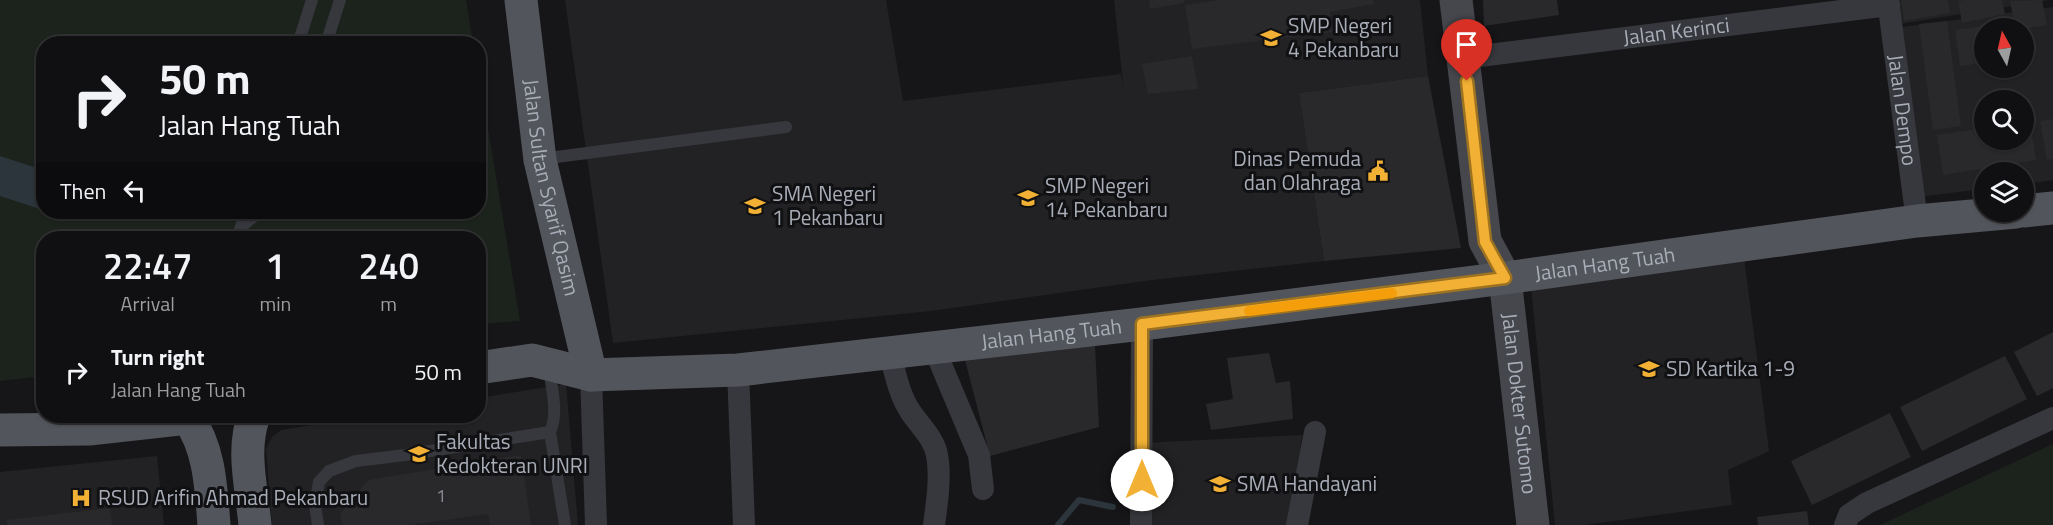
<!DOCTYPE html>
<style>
:root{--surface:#101012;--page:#1e1e20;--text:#f1f3f6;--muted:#9c9d9f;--line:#303032}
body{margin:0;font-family:"Titillium Web",sans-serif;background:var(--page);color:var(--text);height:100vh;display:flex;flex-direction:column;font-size:22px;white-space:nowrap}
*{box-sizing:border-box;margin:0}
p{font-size:20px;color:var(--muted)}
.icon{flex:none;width:33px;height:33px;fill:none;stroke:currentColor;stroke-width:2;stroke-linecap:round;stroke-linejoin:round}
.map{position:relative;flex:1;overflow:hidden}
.side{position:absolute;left:36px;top:231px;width:450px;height:192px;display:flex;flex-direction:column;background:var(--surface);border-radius:24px;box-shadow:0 2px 4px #0004,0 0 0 2px var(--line)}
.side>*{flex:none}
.banner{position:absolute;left:36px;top:36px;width:450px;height:183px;border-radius:24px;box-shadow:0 2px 4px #0004,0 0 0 2px var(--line);background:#101012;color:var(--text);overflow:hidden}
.needle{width:39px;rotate:352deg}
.buttons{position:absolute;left:1974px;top:18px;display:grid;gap:12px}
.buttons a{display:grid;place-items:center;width:60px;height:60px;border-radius:50%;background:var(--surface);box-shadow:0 2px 4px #0004,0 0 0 2px var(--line);font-size:30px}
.pin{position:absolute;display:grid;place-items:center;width:51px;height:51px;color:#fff;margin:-62px -26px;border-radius:50% 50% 50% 0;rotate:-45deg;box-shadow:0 0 6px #0007}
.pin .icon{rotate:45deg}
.me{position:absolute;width:66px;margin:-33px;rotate:0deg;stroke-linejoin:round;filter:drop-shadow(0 0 4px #0008)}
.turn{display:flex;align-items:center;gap:21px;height:126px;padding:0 24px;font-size:27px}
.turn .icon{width:78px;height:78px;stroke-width:2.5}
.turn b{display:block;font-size:42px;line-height:51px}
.then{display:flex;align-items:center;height:57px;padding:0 24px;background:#0003;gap:12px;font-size:22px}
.eta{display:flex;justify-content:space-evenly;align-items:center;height:102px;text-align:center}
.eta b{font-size:36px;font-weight:600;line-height:42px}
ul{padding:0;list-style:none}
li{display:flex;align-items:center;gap:18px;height:78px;padding:0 24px}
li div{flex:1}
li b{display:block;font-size:22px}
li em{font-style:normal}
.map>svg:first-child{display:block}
</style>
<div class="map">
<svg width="2053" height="525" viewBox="0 0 2053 525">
<rect width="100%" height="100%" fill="#161618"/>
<g fill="#222225" fill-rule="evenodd">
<polygon points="565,0 886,0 903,101 1121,74 1124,92 1114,0 1420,0 1428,76 1299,93 1324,261 1152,280 931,311 613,343"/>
<polygon points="1896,0 2049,0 1899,24"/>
<path d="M2053,7V180L2024,184V172H1984V189L1917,197L1894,28ZM1984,28H2024V68H1984ZM1984,100H2024V140H1984Z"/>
<polygon points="1744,257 1769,451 1728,470 1732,505 1584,525 1555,525 1531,287"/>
<polygon points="566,384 578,525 272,525 266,449 272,437 281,430 367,416 478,416 479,398"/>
<polygon points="1302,435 1292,525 1144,525 1143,443"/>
<polygon points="157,456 164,525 0,525 0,472"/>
</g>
<g fill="#1c231d">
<polygon points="0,0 466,0 473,43 44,44 44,212 478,212 479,75 520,321 479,324 478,238 44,238 43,376 0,381"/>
<polygon points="2053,444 2053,525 1880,525"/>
</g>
<polygon fill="#2c353c" points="0,156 43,170 43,210 0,196"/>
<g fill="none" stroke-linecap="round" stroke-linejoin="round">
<polyline stroke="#2c353c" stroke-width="6" points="1058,525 1079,500 1113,507"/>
</g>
<g fill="#29292c">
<polygon points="1149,0 1184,0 1184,3 1150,9"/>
<polygon points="1219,0 1373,0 1374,4 1330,12 1333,32 1192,49 1185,5"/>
<polygon points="1483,0 1557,0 1559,15 1484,26"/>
<polygon points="1901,0 1948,0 1950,13 1904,21"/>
<polygon points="1965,0 2002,0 2005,14 1962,23 1958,1"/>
<polygon points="2042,0 2047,25 2024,29 2015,28 2010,1"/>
<polygon points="1947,21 1961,126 1933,130 1919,24"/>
<polygon points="2001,24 2001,28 1984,28 1984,63 1960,66 1955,30"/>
<polygon points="1192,56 1198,89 1148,94 1142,64"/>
<polygon points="1428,76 1461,248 1324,261 1299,93"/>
<polygon points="2053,119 2053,159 2047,160 2040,121"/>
<polygon points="2030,121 2036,160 1943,175 1937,135 1984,128 1984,140 2024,140 2024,122"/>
<polygon points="2053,332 2053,388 2037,396 2014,352"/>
<polygon points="1095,345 1099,427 990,456 965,360"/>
<polygon points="1269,353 1276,383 1290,381 1293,419 1211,430 1206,404 1233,399 1227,358"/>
<polygon points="2005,356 2027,399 1922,451 1900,407"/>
<polygon points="1890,413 1911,457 1812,505 1791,461"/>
<polygon points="521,455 531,525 490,525 488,514 410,525 342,525 340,513 368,480"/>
<polygon points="110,508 112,525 7,525 7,520"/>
<polygon points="1807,511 1809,525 1758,525 1757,517"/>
</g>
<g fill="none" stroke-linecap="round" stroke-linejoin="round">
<g stroke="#37383d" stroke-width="12">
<polyline points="298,44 312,0"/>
<polyline points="326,44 340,0"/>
<polyline points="541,159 786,127"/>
<polyline points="242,226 259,212"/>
<polyline points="237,238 246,212"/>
<path d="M549,367C551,387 559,413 550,432L565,525"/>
<polyline points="318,525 315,505 319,482 329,471 356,461 405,455 550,432"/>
</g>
<g stroke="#37383d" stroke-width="22">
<path id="s1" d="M1888,0L1917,221"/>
<path id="s2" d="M1464,58L1889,5"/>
<polyline points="934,348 979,455 983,489"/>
<path d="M890,353C895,373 899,394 910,411C919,425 934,438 937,455C941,476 937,503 934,525"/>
<polyline points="738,370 744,525"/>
<polyline points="591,375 596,525"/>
<polyline points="1141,525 1142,324"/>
<polyline points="1297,525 1315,432"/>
<polyline points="1845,525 1849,515 1867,503 2053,418"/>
</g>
<path stroke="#45474d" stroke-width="33" id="s3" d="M1456,0L1485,241L1505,278L1533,525"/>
<g stroke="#53555c" stroke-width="33">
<path id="s4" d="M521,0L540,160L591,375"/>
<polyline points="2024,211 2053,208"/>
<path id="s5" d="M478,368L532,360L591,375L738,370L1142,324L1505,278L1917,221L2016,212"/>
<path d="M254,416C241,449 252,490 255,525"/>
<path d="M188,418C210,449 211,488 214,525"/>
<polyline points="0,430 89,429 188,418"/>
</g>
</g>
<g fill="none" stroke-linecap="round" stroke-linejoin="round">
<g stroke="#9d7322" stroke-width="15">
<polyline id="route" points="1142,480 1142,324 1505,278 1485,242 1467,81"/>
</g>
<use href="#route" stroke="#f2b134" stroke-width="10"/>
<polyline stroke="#f59e0b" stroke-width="10" points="1249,311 1392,293"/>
</g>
<defs>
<g id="school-bare" transform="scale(1.62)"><path d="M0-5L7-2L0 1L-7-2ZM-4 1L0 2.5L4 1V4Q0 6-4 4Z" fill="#f2b134" stroke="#111113" stroke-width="2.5" paint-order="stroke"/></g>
<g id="civic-bare" transform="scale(1.62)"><path d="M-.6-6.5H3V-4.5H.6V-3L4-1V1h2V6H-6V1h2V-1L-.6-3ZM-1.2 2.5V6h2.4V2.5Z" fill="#f2b134" stroke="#111113" stroke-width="2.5" paint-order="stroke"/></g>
<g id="university-bare" transform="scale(1.62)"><path d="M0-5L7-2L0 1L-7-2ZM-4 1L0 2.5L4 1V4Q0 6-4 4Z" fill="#f2b134" stroke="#111113" stroke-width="2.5" paint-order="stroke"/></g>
<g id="hospital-bare" transform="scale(1.62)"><path d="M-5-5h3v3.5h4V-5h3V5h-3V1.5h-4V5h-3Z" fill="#f2b134" stroke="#111113" stroke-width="2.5" paint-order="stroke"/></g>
</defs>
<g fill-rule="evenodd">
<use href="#school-bare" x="1271" y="38"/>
<use href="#civic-bare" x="1378" y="171"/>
<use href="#school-bare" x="1028" y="198"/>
<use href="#school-bare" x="755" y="206"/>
<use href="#school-bare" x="1649" y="369"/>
<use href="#university-bare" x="419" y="454"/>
<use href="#school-bare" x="1220" y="484"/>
<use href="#hospital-bare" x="81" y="498"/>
</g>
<g text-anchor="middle" stroke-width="6" stroke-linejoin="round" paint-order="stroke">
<g font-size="18" fill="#888b94">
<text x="441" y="502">1</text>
</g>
<g font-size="21" fill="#a8adb8" stroke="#111113" text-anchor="start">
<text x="1288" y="33">SMP Negeri<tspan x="1288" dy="24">4 Pekanbaru</tspan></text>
<text x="1361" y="166" text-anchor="end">Dinas Pemuda<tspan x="1361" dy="24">dan Olahraga</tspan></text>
<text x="1045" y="193">SMP Negeri<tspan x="1045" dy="24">14 Pekanbaru</tspan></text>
<text x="772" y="201">SMA Negeri<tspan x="772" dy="24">1 Pekanbaru</tspan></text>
<text x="1666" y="376">SD Kartika 1-9</text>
<text x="436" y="449">Fakultas<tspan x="436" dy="24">Kedokteran UNRI</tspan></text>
<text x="1237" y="491">SMA Handayani</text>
<text x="98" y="505">RSUD Arifin Ahmad Pekanbaru</text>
</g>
<g font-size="21" fill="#a8adb8" stroke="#111113">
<text dy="7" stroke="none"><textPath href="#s2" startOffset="214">Jalan Kerinci</textPath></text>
<text dy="7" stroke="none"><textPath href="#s1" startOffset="111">Jalan Dempo</textPath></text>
<text dy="7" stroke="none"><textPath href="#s4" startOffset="190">Jalan Sultan Syarif Qasim</textPath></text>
<text dy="7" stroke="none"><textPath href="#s5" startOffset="1136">Jalan Hang Tuah</textPath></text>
<text dy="7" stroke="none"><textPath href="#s5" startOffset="578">Jalan Hang Tuah</textPath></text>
<text dy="7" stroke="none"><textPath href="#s3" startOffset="411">Jalan Dokter Sutomo</textPath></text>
</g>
</g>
</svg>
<div class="buttons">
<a><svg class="needle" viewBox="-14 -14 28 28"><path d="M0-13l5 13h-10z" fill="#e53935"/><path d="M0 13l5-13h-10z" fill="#9c9d9f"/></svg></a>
<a><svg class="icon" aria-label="search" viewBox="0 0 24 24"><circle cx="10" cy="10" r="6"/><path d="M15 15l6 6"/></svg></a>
<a><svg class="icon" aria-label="layers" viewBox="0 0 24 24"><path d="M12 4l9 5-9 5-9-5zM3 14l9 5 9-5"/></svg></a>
</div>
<div class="pin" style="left:1467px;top:81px;background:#d93025"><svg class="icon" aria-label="arrive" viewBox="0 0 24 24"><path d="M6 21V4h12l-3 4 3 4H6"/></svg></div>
<svg class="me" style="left:1142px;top:480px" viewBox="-20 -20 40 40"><circle r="19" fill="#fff"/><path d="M0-13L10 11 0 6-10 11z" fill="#f2b134"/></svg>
<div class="banner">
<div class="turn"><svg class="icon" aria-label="right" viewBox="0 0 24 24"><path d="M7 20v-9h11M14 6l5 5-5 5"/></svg><div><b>50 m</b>Jalan Hang Tuah</div></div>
<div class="then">Then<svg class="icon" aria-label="left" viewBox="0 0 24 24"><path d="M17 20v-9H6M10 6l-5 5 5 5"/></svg></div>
</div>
<section class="side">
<div class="eta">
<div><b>22:47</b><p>Arrival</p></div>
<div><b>1</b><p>min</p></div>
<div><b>240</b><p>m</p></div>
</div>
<ul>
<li><svg class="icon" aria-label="right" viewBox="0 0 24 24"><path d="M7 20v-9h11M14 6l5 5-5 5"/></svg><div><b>Turn right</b><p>Jalan Hang Tuah</p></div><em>50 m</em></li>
</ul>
</section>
</div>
